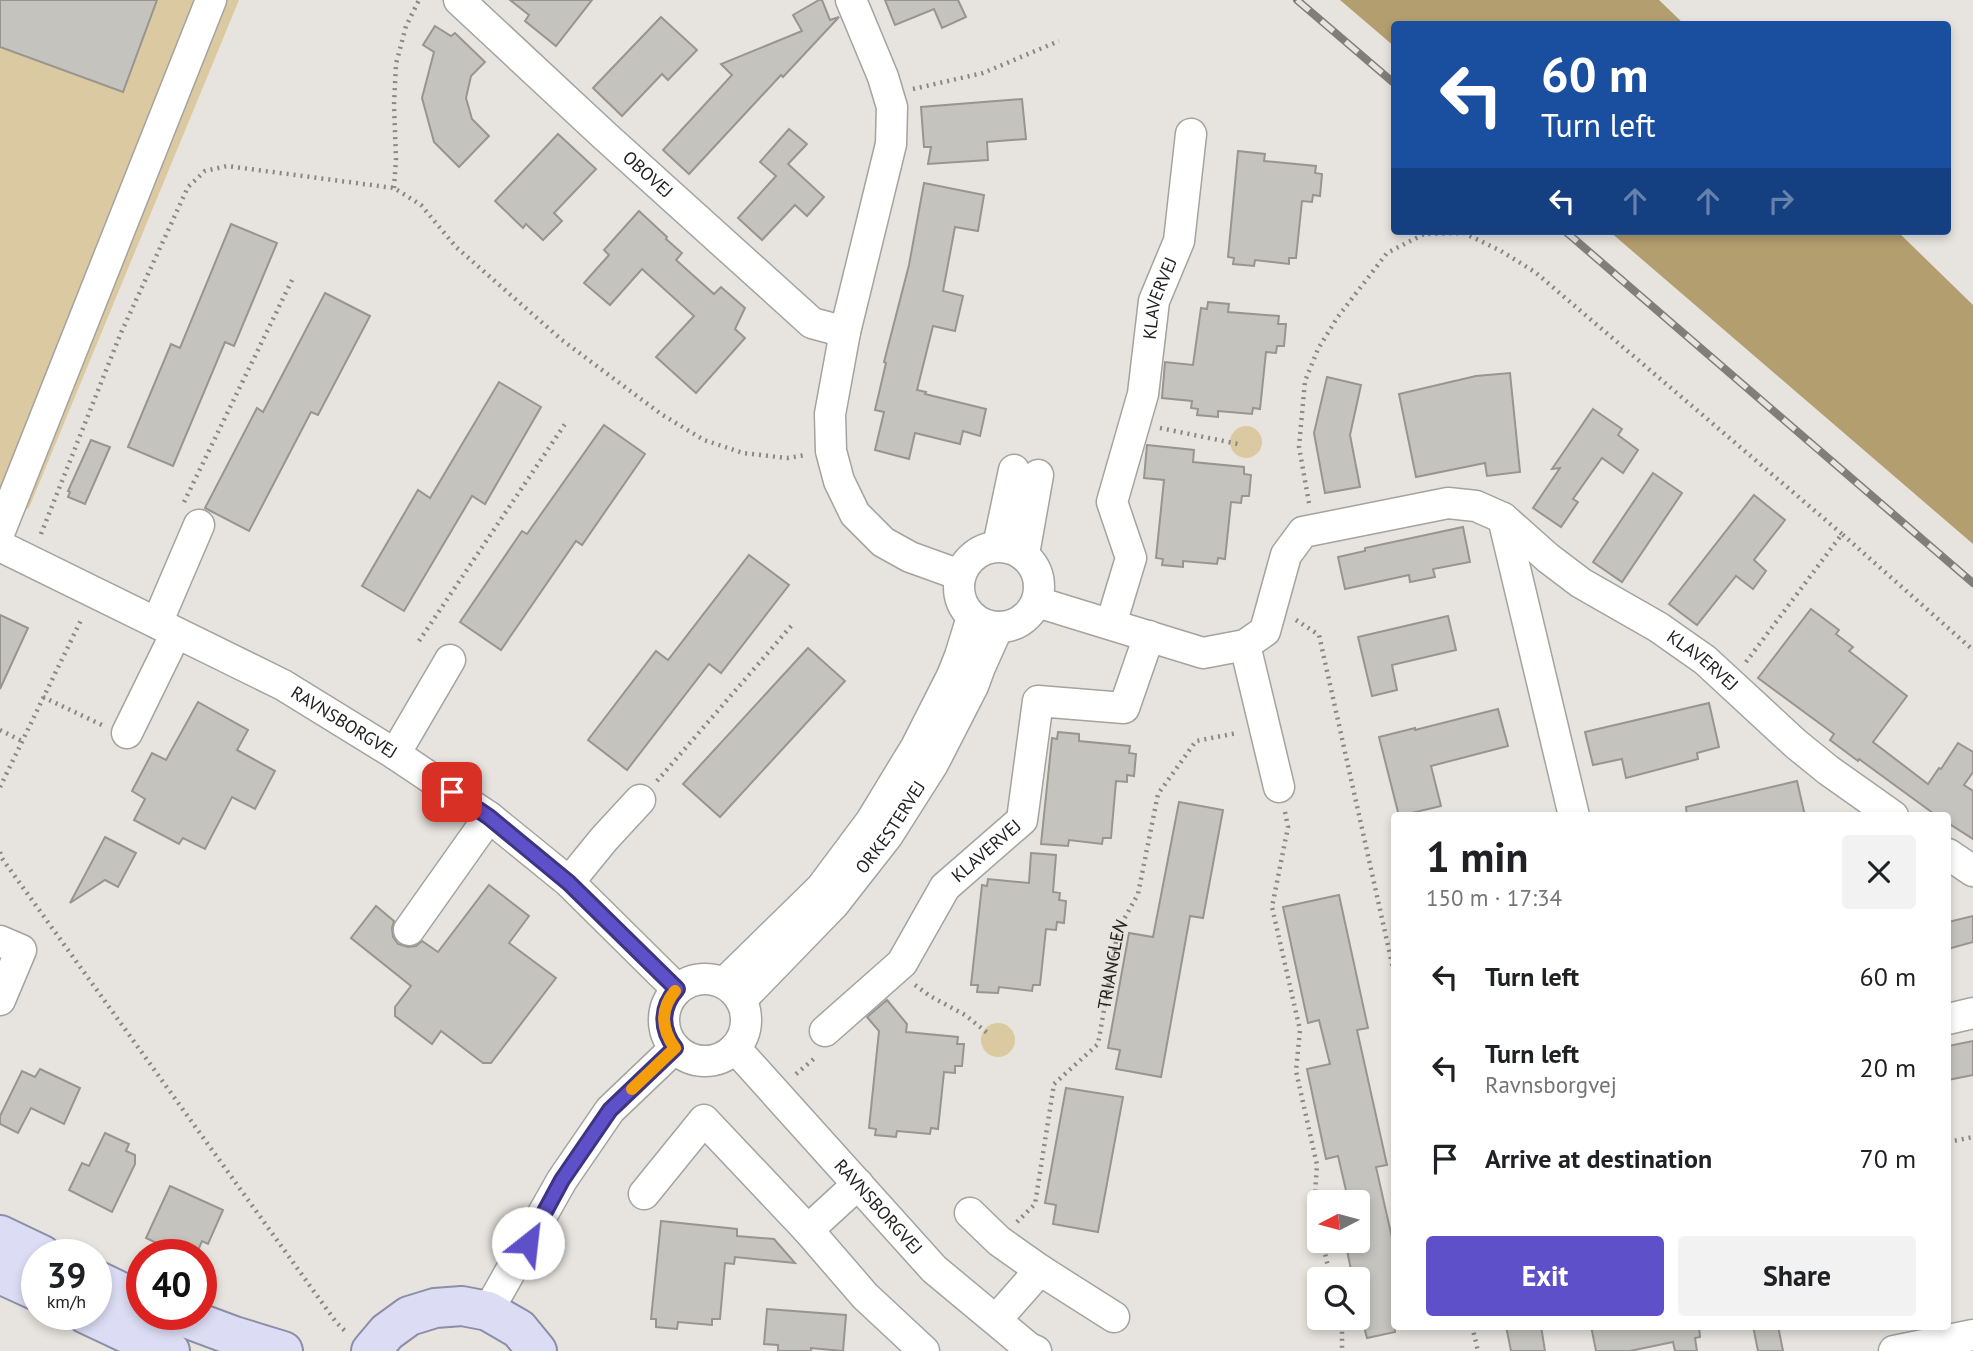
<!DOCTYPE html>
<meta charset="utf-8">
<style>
:root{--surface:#fff;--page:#f2f2f2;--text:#202124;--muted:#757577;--accent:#5e50c8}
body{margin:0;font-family:"PT Sans",sans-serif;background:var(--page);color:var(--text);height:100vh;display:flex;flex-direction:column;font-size:26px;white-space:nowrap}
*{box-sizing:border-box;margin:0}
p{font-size:23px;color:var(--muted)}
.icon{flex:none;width:38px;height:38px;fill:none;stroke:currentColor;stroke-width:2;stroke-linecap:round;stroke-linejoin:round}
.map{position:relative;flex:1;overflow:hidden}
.panel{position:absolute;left:1391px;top:812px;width:560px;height:518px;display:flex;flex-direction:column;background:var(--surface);border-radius:7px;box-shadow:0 4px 10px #0003}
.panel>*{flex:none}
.banner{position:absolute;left:1391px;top:21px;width:560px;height:214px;border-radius:7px;box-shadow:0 4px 10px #0003;background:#1a4fa0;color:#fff;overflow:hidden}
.needle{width:46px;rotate:264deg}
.tools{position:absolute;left:1307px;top:1190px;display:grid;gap:14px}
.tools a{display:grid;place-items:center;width:63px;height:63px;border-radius:7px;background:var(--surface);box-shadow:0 4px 10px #0003;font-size:35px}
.speed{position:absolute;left:21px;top:1239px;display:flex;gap:14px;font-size:35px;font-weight:700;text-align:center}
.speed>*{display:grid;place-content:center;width:91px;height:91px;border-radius:50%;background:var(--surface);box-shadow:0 4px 10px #0003;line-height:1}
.speed small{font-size:18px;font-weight:400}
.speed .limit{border:10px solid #d22;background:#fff;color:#111}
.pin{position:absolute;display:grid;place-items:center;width:60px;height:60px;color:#fff;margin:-30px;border-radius:14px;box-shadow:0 4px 10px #0006}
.me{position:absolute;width:77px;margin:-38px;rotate:29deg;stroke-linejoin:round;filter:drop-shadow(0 0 5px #0008)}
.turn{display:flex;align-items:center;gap:24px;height:147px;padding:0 35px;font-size:32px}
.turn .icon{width:91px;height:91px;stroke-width:2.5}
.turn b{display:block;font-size:49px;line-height:60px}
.lanes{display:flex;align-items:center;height:66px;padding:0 35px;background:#0003;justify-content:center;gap:35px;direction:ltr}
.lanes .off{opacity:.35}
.round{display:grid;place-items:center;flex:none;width:74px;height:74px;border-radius:7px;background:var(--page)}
.overview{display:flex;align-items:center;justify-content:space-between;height:119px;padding:0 35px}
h1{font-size:42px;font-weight:700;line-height:52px}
.primary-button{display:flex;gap:14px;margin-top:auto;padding:14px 35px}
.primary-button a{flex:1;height:80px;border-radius:7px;background:var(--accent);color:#fff;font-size:28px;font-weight:700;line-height:80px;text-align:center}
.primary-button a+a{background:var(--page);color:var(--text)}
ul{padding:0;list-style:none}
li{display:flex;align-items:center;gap:21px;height:91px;padding:0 35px}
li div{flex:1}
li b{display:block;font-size:26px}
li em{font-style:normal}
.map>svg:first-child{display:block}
</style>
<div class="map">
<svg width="1973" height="1351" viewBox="0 0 1973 1351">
<rect width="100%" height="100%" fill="#e7e4df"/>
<g fill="#dbc9a1">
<polygon points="0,0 239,0 29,508 9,515 0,510"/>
<circle cx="1246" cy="442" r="16"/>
<circle cx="998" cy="1040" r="17"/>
</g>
<g fill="#b39e6f">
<polygon points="1340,0 1659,0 1684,24 1395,24 1395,47"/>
<polygon points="1609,231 1897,231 1973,305 1973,544"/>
</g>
<g fill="#c5c3bd" stroke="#989590" stroke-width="2">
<polygon points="0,0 157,0 123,92 0,47"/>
<polygon points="510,0 592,0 556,46 525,21 529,15"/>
<polygon points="819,0 822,0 830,20 839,17 783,77 781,75 689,174 663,150 732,75 721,64 802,31 793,15"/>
<polygon points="885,0 958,0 966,17 942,28 934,9 895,25"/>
<polygon points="661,17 697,50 668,80 662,74 622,116 593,88"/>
<polygon points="435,26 451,36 455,33 485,62 471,76 466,98 472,119 489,136 459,167 434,142 422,98 434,52 423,45"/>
<polygon points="1022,99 1026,139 987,142 988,160 928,164 931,147 924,147 921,107"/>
<polygon points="789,129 807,144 788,164 824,197 807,216 795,205 762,240 738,218 776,176 760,162"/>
<polygon points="558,134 596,169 554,213 562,221 543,240 526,224 523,228 495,201"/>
<polygon points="1238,151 1265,154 1264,161 1316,166 1315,173 1322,174 1320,196 1313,195 1312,202 1302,201 1296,258 1289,258 1289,264 1255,260 1254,266 1233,264 1234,258 1228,257"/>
<polygon points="924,183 984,195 978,231 955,227 943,291 963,296 955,331 933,326 917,390 926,392 925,394 986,409 980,436 963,431 960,444 915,433 909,459 875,450 884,412 875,410 886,363 884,362 909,265"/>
<polygon points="639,211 667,237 666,239 682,253 676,260 714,294 721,287 745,308 735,329 745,338 696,393 656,357 694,316 642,269 610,305 584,283 609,255 604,250"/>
<polygon points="231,224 277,243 234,346 225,342 173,466 128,447 171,344 180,348"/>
<polygon points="325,293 370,316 318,415 311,412 249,531 205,508 257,408 263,412"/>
<polygon points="1208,302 1229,304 1228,312 1279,316 1278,324 1286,324 1284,346 1277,346 1276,353 1266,352 1260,409 1253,408 1252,414 1218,411 1218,417 1197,415 1198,409 1191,408 1192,401 1162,398 1165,362 1193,365 1201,308 1207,309"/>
<polygon points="1510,373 1520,472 1487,476 1485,463 1416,477 1399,394 1476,376"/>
<polygon points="1327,377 1361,385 1350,435 1360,487 1325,493 1314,433"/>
<polygon points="499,382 541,407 485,504 472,496 404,611 362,586 418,490 430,498"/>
<polygon points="1593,409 1622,429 1618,435 1638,450 1623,473 1602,458 1573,499 1578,502 1561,527 1533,508 1560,468 1552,469"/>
<polygon points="604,425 645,454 582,545 576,541 501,650 460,622 522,531 527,534"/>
<polygon points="91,440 110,447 85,504 68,497 70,492 68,491"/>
<polygon points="1147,445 1194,450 1193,462 1244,467 1244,474 1251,475 1249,496 1242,496 1241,503 1231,502 1225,559 1218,558 1217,564 1183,561 1183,567 1162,565 1163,559 1156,558 1164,480 1144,478"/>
<polygon points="1653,473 1682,493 1622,582 1593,562"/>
<polygon points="1754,495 1785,520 1754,560 1766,571 1753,589 1736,576 1697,625 1669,604"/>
<polygon points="1463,527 1470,562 1433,569 1435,577 1410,582 1409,575 1345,589 1338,557 1365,551 1365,548"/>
<polygon points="749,555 789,585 721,673 709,664 627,770 588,740 656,651 668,660"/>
<polygon points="1811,609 1839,630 1836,634 1853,647 1849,651 1907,696 1873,742 1928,784 1939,768 1941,769 1958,743 1973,752 1973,772 1964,785 1973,791 1973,839 1948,823 1948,816 1937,816 1859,759 1858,761 1830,740 1834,734 1758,678"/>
<polygon points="0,615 28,628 0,689"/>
<polygon points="1448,616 1456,650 1392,665 1397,690 1372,696 1358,637"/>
<polygon points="808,648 845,681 720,817 683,784"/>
<polygon points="198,702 248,730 237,750 275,771 255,809 232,797 205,849 183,838 179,844 134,820 145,799 132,791 152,753 166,760"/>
<polygon points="1709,703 1719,747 1697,753 1698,759 1626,778 1622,759 1593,765 1585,732"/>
<polygon points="1498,709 1508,746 1431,766 1441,806 1399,816 1379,737 1415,728 1415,730"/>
<polygon points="1058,732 1079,734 1079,741 1130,746 1129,753 1136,754 1134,776 1127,775 1127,782 1116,781 1111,838 1103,838 1102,844 1069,840 1068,846 1041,844 1052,738 1057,739"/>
<polygon points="1797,781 1805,816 1687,816 1686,807"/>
<polygon points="1179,802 1223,810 1203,918 1190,916 1161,1077 1116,1069 1120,1050 1108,1048 1129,933 1153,937"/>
<polygon points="105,837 136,853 118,887 105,880 70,903"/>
<polygon points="1031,853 1056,855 1053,892 1060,893 1059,900 1066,901 1064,923 1057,922 1056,930 1046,929 1040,985 1033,985 1032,991 999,987 998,993 977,992 978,985 971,985 982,885 987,886 988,879 1029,883"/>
<polygon points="489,885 529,916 509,943 556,978 491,1063 483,1063 441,1031 432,1044 395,1016 395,1007 411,986 351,938 376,906 394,921 392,928 393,937 398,944 408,947 416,946 422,941 438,952"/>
<polygon points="1339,895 1368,1028 1357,1030 1387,1165 1376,1167 1395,1251 1395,1332 1367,1338 1358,1304 1358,1279 1353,1279 1345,1241 1358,1241 1358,1202 1336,1202 1348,1199 1338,1156 1326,1159 1307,1069 1330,1064 1319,1020 1308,1023 1283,907"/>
<polygon points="1973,916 1973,942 1948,949 1948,922"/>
<polygon points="887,1000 907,1024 906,1032 958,1037 957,1044 964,1044 962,1066 955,1066 955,1073 944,1072 938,1129 931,1128 930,1134 897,1131 896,1137 875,1135 876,1129 869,1128 879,1031 867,1017"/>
<polygon points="1973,1041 1973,1075 1948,1080 1948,1046"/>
<polygon points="40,1069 80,1088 64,1124 31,1108 18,1133 0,1124 0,1116 22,1071 35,1077"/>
<polygon points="1066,1088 1123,1097 1098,1232 1053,1224 1056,1205 1045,1203"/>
<polygon points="105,1133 129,1144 126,1151 135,1155 135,1164 112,1212 69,1190 82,1163 89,1166"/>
<polygon points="170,1186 223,1210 208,1244 202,1241 196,1255 156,1255 161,1245 146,1238"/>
<polygon points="661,1221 737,1229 737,1236 774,1239 795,1263 735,1257 734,1264 725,1263 720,1319 712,1319 712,1325 678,1322 677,1329 656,1327 656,1319 651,1319"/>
<polygon points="767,1309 846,1315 843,1351 811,1348 811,1351 778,1351 778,1345 764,1344"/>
<polygon points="1506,1326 1541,1326 1545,1351 1511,1351"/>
<polygon points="1591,1326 1699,1326 1700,1337 1695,1338 1697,1351 1675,1351 1673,1342 1630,1351 1596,1351"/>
<polygon points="1753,1326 1778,1326 1783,1351 1758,1351"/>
</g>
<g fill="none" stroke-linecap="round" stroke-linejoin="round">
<g stroke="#a5a39e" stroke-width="33">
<g id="minor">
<path id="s2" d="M459,0L605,136L812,323L845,332"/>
<polyline points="851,0 883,77 892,107 891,144 845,332 830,414 831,451 839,481 855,514 883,542 910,557 960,575"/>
<polyline points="1503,518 1574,816"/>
<polyline points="0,531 211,0"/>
<path id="s3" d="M0,546L283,685L395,754L489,817L569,882L677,989"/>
<polyline points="998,546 1014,470"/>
<circle cx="999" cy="587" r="40"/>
<polyline points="1024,554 1038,475"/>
<path id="s4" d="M1037,602L1203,653L1245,645L1265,631L1286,555L1303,532L1448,503L1476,506L1503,518L1548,558L1581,583L1658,627L1705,660L1796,744L1828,770L1893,816"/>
<polyline points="157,623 199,525"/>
<path id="s5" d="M1111,624L1131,558L1112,502L1143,394L1154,301L1179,241L1191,134"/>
<polyline points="1245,645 1279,787"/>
<polyline points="127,733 176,633"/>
<polyline points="395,754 450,660"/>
<polyline points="1948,854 1973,871"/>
<polyline points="569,882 604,839 640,800"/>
<polyline points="409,930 489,817"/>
<polyline points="0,941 21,950 0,1000"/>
<circle cx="705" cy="1020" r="41"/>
<polyline points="724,983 821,888 871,821 916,747 952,676 960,656 972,617"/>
<path id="s6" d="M741,1000L834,904L888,835L933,764L973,686L980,667L998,627"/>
<polyline points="1948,1019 1973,1013"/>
<path id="s7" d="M825,1031L902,963L945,887L1022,820L1038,701L1124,708L1149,636"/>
<path id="s8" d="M735,1048L934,1269L1029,1348L1036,1351"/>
<polyline points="644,1194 704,1120 808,1230 865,1296 924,1351"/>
<polyline points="970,1213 999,1241 1040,1270 1114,1317"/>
<polyline points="808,1230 858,1184"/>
<polyline points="488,1311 562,1180 610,1110 675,1048"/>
<polyline points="996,1320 1040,1270"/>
<polyline points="1894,1351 1973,1335"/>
</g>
</g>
<g stroke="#8c8da7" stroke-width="42">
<g id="major">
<polyline points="0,1235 42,1255"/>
<polyline points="0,1274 37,1291"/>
<polyline points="96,1280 142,1302"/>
<polyline points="86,1314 137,1338 170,1351"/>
<polyline points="175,1314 234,1336 283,1351"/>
<polyline points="371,1351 387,1332 409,1316 435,1308 462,1306 488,1311 519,1329 537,1351"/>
</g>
</g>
<g stroke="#8a8884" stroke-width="4.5" stroke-dasharray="2 5" stroke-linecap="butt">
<polyline points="913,89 983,73 1059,41"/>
<polyline points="394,188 396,159 394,105 396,64 406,26 419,0"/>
<polyline points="1160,428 1238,444"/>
<polyline points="184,502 292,280"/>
<polyline points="1309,503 1299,447 1305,381 1318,349 1337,318 1387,253 1424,234 1464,233 1501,251 1535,272 1842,534"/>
<polyline points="41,534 120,335 188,187 205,171 227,166 394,188 421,205 456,247 562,340 661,414 704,440 743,453 787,458 806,455"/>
<polyline points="1296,620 1319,635 1395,977"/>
<polyline points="419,641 567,421"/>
<polyline points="1746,662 1842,534 1973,650"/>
<polyline points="43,697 102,725"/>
<polyline points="0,730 22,741"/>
<polyline points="657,781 792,625"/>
<polyline points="0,787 82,618"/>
<polyline points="1285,812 1288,827 1272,907 1300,1030 1296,1071 1317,1165 1314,1207 1320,1229"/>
<polyline points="0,852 1,857 336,1322 347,1333"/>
<polyline points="915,985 930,996 965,1015 990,1035"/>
<polyline points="796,1074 816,1057"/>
<polyline points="1948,1142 1973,1137"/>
<path id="s1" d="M1017,1222L1035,1204L1054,1084L1098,1044L1118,930L1138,894L1158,794L1196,741L1237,733"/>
<polyline points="1322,1241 1331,1279"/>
<polyline points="1340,1318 1342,1327 1342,1351"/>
<polyline points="1472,1326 1478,1351"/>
</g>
<use href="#minor" stroke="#fff" stroke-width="30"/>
<use href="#major" stroke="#dcddf5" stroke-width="38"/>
<g stroke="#807e7a" stroke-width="8">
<g id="rail">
<polyline points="1297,0 1395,84"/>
<polyline points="1565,231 1973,583"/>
</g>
</g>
<use href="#rail" stroke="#e7e4df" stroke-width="5" stroke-dasharray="16" stroke-linecap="butt"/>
</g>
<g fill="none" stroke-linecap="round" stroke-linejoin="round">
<g stroke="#3d3482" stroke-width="18">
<path id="route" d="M452,792L489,817L569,883L677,989C661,1007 660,1028 675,1048L610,1110L562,1180L528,1243"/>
</g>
<use href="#route" stroke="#5e50c8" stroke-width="12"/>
<path stroke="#f59e0b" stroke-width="12" d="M632,1089L675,1048C661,1029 660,1009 675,991"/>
</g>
<g text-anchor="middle" stroke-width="7" stroke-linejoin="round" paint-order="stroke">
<g font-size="18" fill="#232220" stroke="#e7e4df">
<text dy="6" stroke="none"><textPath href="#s2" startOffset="257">OBOVEJ</textPath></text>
<text dy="6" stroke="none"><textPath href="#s5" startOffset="338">KLAVERVEJ</textPath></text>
<text dy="6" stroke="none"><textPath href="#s4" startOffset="800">KLAVERVEJ</textPath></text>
<text dy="6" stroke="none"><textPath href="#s3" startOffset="387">RAVNSBORGVEJ</textPath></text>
<text dy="6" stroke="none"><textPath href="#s6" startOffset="229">ORKESTERVEJ</textPath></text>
<text dy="6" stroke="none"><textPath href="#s7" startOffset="245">KLAVERVEJ</textPath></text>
<text dy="6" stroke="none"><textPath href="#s1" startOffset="287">TRIANGLEN</textPath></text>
<text dy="6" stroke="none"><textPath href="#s8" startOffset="214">RAVNSBORGVEJ</textPath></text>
</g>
</g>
</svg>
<div class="tools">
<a><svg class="needle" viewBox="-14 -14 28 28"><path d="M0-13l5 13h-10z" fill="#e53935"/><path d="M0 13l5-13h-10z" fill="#757577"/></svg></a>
<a><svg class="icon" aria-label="search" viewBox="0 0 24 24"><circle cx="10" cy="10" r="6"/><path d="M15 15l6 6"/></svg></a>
</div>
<div class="speed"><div>39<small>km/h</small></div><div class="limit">40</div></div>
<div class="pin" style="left:452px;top:792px;background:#d93025"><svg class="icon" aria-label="arrive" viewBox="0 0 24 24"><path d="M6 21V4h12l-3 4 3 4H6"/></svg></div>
<svg class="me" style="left:528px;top:1243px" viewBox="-20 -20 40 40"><circle r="19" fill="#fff"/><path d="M0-13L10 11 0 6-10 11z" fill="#5e50c8"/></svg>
<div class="banner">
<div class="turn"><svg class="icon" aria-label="left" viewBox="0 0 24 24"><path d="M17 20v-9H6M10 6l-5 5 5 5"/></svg><div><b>60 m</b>Turn left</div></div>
<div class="lanes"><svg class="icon" aria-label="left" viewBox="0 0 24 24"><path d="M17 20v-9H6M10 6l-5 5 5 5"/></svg><svg class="icon off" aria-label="ahead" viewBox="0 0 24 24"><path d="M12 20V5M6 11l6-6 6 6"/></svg><svg class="icon off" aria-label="ahead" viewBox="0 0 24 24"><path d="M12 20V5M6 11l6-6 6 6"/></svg><svg class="icon off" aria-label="right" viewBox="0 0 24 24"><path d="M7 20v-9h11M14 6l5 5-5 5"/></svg></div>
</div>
<section class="panel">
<div class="overview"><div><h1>1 min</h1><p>150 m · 17:34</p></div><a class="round"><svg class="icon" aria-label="close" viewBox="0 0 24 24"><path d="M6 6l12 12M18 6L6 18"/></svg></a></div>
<ul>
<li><svg class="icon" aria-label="left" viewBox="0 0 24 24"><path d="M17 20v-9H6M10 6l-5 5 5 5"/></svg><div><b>Turn left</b></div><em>60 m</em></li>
<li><svg class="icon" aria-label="left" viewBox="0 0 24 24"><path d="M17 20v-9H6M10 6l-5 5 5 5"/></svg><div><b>Turn left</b><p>Ravnsborgvej</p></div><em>20 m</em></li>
<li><svg class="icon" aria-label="arrive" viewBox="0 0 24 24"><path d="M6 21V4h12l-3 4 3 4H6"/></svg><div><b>Arrive at destination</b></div><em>70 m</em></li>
</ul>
<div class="primary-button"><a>Exit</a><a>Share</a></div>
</section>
</div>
